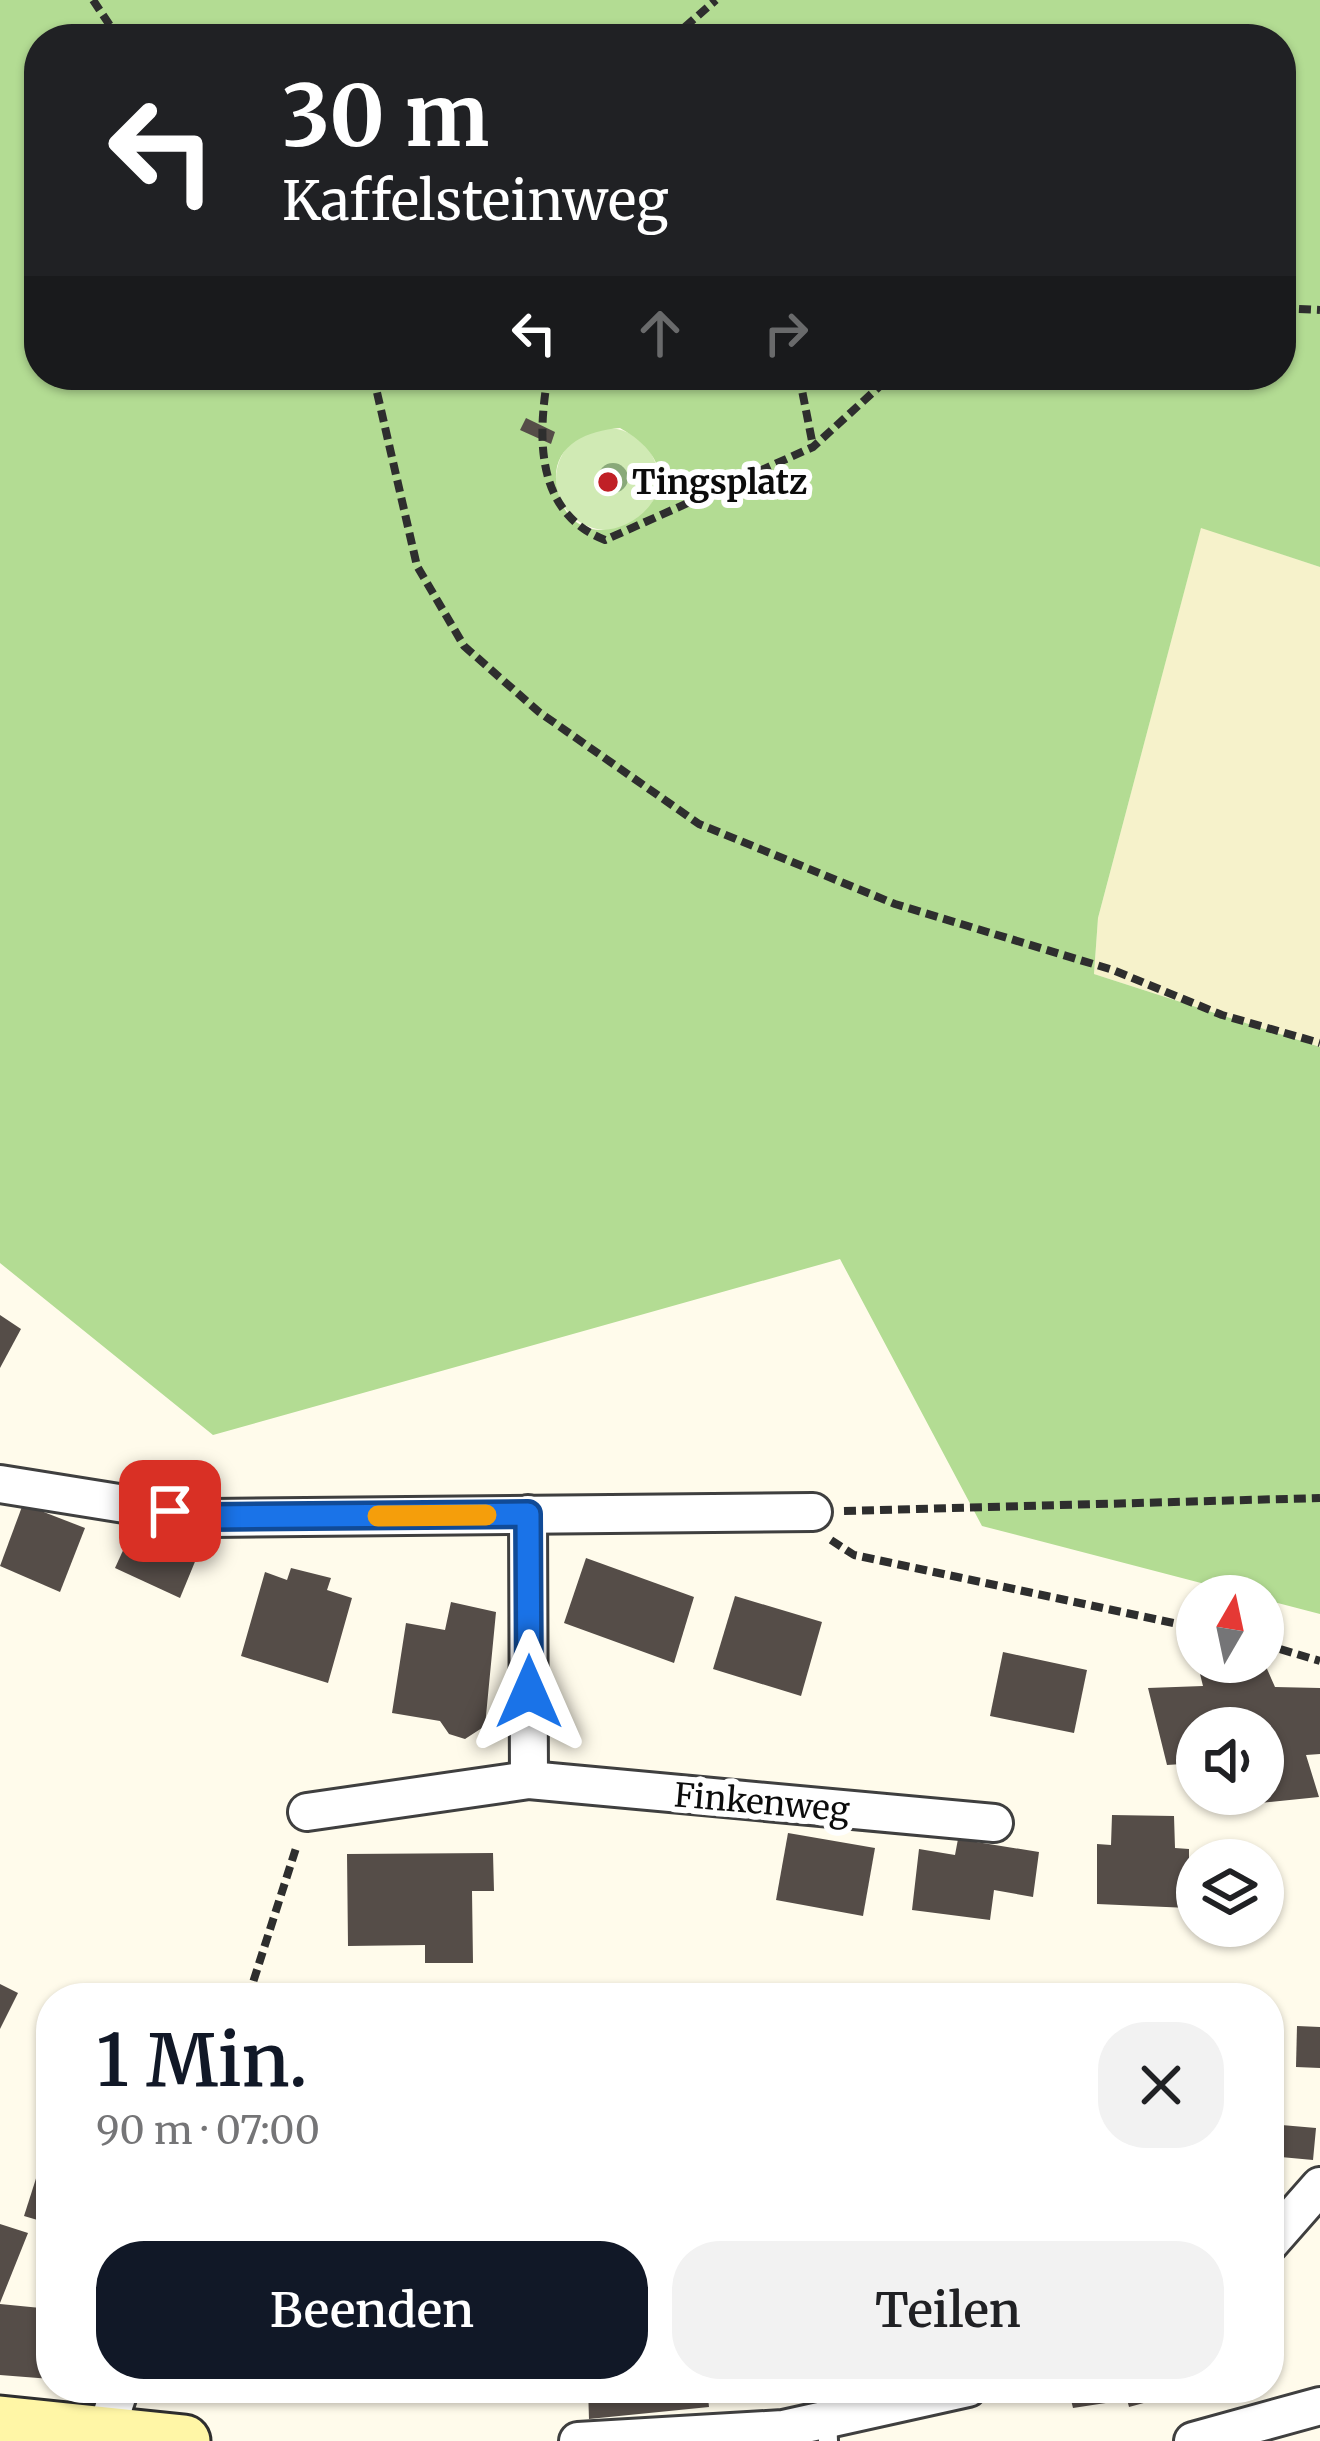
<!DOCTYPE html>
<html lang="de">
<meta charset="utf-8">
<style>
:root{--surface:#fff;--page:#f2f2f2;--text:#202124;--muted:#757577;--accent:#111827}
body{margin:0;font-family:Merriweather,serif;background:var(--page);color:var(--text);height:100vh;display:flex;flex-direction:column;font-size:45px;white-space:nowrap}
*{box-sizing:border-box;margin:0}
p{font-size:39px;color:var(--muted)}
.icon{flex:none;width:66px;height:66px;fill:none;stroke:currentColor;stroke-width:2;stroke-linecap:round;stroke-linejoin:round}
.map{position:relative;flex:1;overflow:hidden}
.details{position:absolute;left:36px;top:1983px;width:1248px;height:420px;display:flex;flex-direction:column;background:var(--surface);border-radius:48px;box-shadow:0 3px 9px #0004}
.details>*{flex:none}
.hud{position:absolute;left:24px;top:24px;width:1272px;height:366px;border-radius:48px;box-shadow:0 3px 9px #0004;background:#202124;color:#fff;overflow:hidden}
.needle{width:78px;rotate:9deg}
.fabs{position:absolute;left:1176px;top:1575px;display:grid;gap:24px}
.fabs a{display:grid;place-items:center;width:108px;height:108px;border-radius:50%;background:var(--surface);box-shadow:0 3px 9px #0004;font-size:60px}
.pin{position:absolute;display:grid;place-items:center;width:102px;height:102px;color:#fff;margin:-51px;border-radius:24px;box-shadow:0 6px 18px #0006}
.me{position:absolute;width:132px;margin:-66px;rotate:0deg;stroke-linejoin:round;filter:drop-shadow(0 0 9px #0008)}
.turn{display:flex;align-items:center;gap:42px;height:252px;padding:0 60px;font-size:54px}
.turn .icon{width:156px;height:156px;stroke-width:2.5}
.turn b{display:block;font-size:84px;line-height:102px}
.lanes{display:flex;align-items:center;height:114px;padding:0 60px;background:#0003;justify-content:center;gap:60px;direction:ltr}
.lanes .off{opacity:.35}
.round{display:grid;place-items:center;flex:none;width:126px;height:126px;border-radius:48px;background:var(--page)}
.overview{display:flex;align-items:center;justify-content:space-between;height:204px;padding:0 60px}
h1{font-size:72px;font-weight:600;line-height:90px;color:var(--accent)}
.button{display:flex;gap:24px;margin-top:auto;padding:24px 60px}
.button a{flex:1;height:138px;border-radius:48px;background:var(--accent);color:#fff;font-size:48px;font-weight:600;line-height:138px;text-align:center}
.button a+a{background:var(--page);color:var(--text)}
.map>svg:first-child{display:block}
</style>
<div class="map">
<svg width="1320" height="2441" viewBox="0 0 1320 2441">
<rect width="100%" height="100%" fill="#fffbeb"/>
<polygon fill="#f6f2cb" points="1201,527 1320,567 1320,1047 1094,974 1098,918"/>
<circle fill="#d0eab4" cx="607" cy="479" r="51"/>
<path fill="#b3dc93" fill-rule="evenodd" d="M0,0H1320V567L1201,528L1098,918L1094,974L1320,1047V1614L982,1526L840,1259L213,1435L0,1263ZM39,39H1281V375H39ZM620,428C727,487 585,581 559,496C545,450 581,431 620,428Z"/>
<g fill="#554d48">
<polygon points="526,418 555,432 551,444 520,430"/>
<polygon points="0,1315 21,1329 0,1368"/>
<polygon points="23,1504 85,1528 60,1592 0,1566"/>
<polygon points="136,1522 199,1552 180,1598 115,1568"/>
<polygon points="586,1558 694,1597 674,1663 564,1623"/>
<polygon points="291,1568 331,1578 327,1590 352,1598 328,1683 241,1656 265,1572 287,1580"/>
<polygon points="735,1596 822,1622 801,1696 713,1669"/>
<polygon points="451,1602 496,1612 485,1726 465,1739 449,1734 440,1721 392,1713 406,1623 445,1630"/>
<polygon points="1003,1652 1087,1670 1074,1733 990,1716"/>
<polygon points="1197,1662 1264,1662 1275,1687 1320,1688 1320,1754 1306,1755 1319,1797 1260,1803 1256,1794 1263,1794 1263,1728 1197,1728 1197,1763 1167,1765 1148,1688 1203,1686"/>
<polygon points="1112,1815 1174,1816 1175,1848 1189,1849 1189,1908 1097,1904 1097,1844 1111,1845"/>
<polygon points="788,1833 875,1848 863,1916 776,1900"/>
<polygon points="958,1839 1039,1852 1033,1897 994,1890 990,1920 912,1910 919,1849 955,1855"/>
<polygon points="493,1853 494,1891 472,1891 473,1963 425,1963 425,1945 348,1946 347,1854"/>
<polygon points="0,1984 18,1993 0,2029"/>
<polygon points="1297,2026 1320,2027 1320,2068 1296,2067"/>
<polygon points="45,2124 51,2125 51,2144 42,2143"/>
<polygon points="1269,2124 1316,2128 1313,2160 1269,2156"/>
<polygon points="40,2166 51,2169 51,2224 24,2216"/>
<polygon points="0,2224 28,2233 0,2303"/>
<polygon points="0,2304 51,2309 51,2379 0,2375"/>
<polygon points="588,2388 707,2388 709,2407 589,2419"/>
<polygon points="1068,2388 1116,2388 1119,2401 1073,2408"/>
<polygon points="1124,2388 1176,2388 1177,2394 1129,2407"/>
</g>
<g fill="none" stroke-linecap="round" stroke-linejoin="round">
<g stroke="#3f3f3f" stroke-width="24">
<polyline id="lane" points="826,2388 828,2441"/>
</g>
<g stroke="#3f3f3f" stroke-width="42">
<g id="street">
<polyline points="0,1484 212,1518 813,1512"/>
<polyline points="528,1514 529,1780"/>
<polyline points="307,1812 529,1780 994,1823"/>
<polyline points="1269,2244 1320,2186"/>
<polyline points="105,2434 120,2388"/>
<polyline points="578,2441 783,2429 968,2388"/>
<polyline points="1193,2441 1320,2406"/>
</g>
</g>
<g stroke="#2e2e2e" stroke-width="57">
<polyline id="secondary" points="0,2422 184,2441"/>
</g>
<g stroke="#2e2e2e" stroke-width="8" stroke-dasharray="12 6" stroke-linecap="butt">
<polyline points="93,0 119,39"/>
<polyline points="671,39 716,0"/>
<polyline points="1281,308 1320,310"/>
<polyline points="373,375 417,566 464,646 539,712 699,824 895,904 1113,970 1222,1015 1320,1043"/>
<path d="M548,375C537,439 536,513 605,540L813,447L892,375"/>
<polyline points="799,375 813,446"/>
<polyline points="844,1511 1320,1498"/>
<polyline points="831,1540 854,1555 1197,1628"/>
<polyline points="1263,1644 1320,1661"/>
<polyline points="248,1998 297,1845"/>
</g>
<use href="#lane" stroke="#fff" stroke-width="18"/>
<use href="#street" stroke="#fff" stroke-width="36"/>
<use href="#secondary" stroke="#fff6a6" stroke-width="51"/>
</g>
<circle fill="#89a979" cx="613" cy="478" r="15"/>
<g fill="none" stroke-linecap="round" stroke-linejoin="round">
<g stroke="#114b97" stroke-width="30">
<polyline id="route" points="170,1511 212,1517 528,1514 529,1692"/>
</g>
<use href="#route" stroke="#1a73e8" stroke-width="21"/>
<polyline stroke="#f59e0b" stroke-width="21" points="378,1516 486,1515"/>
</g>
<circle fill="#c02026" stroke="#fff" stroke-width="4.5" cx="608" cy="482" r="12"/>
<g text-anchor="middle" stroke-width="12" stroke-linejoin="round" paint-order="stroke">
<g font-size="33" font-weight="bold" fill="#0c0c0c" stroke="#fff" text-anchor="start">
<text x="632" y="494">Tingsplatz</text>
</g>
<g font-size="33" fill="#0c0c0c" stroke="#fff">
<text transform="translate(762 1802) rotate(5)" y="12">Finkenweg</text>
</g>
</g>
</svg>
<div class="fabs">
<a><svg class="needle" viewBox="-14 -14 28 28"><path d="M0-13l5 13h-10z" fill="#e53935"/><path d="M0 13l5-13h-10z" fill="#757577"/></svg></a>
<a><svg class="icon" aria-label="sound" viewBox="0 0 24 24"><path d="M4 9h4l5-4v14l-5-4H4zM17 9q2 3 0 6"/></svg></a>
<a><svg class="icon" aria-label="layers" viewBox="0 0 24 24"><path d="M12 4l9 5-9 5-9-5zM3 14l9 5 9-5"/></svg></a>
</div>
<div class="pin" style="left:170px;top:1511px;background:#d93025"><svg class="icon" aria-label="arrive" viewBox="0 0 24 24"><path d="M6 21V4h12l-3 4 3 4H6"/></svg></div>
<svg class="me" style="left:529px;top:1692px" viewBox="-20 -20 40 40"><path d="M0-17L14 15 0 8-14 15z" fill="#1a73e8" stroke="#fff" stroke-width="4"/></svg>
<div class="hud">
<div class="turn"><svg class="icon" aria-label="left" viewBox="0 0 24 24"><path d="M17 20v-9H6M10 6l-5 5 5 5"/></svg><div><b>30 m</b>Kaffelsteinweg</div></div>
<div class="lanes"><svg class="icon" aria-label="left" viewBox="0 0 24 24"><path d="M17 20v-9H6M10 6l-5 5 5 5"/></svg><svg class="icon off" aria-label="ahead" viewBox="0 0 24 24"><path d="M12 20V5M6 11l6-6 6 6"/></svg><svg class="icon off" aria-label="right" viewBox="0 0 24 24"><path d="M7 20v-9h11M14 6l5 5-5 5"/></svg></div>
</div>
<section class="details">
<div class="overview"><div><h1>1 Min.</h1><p>90 m · 07:00</p></div><a class="round"><svg class="icon" aria-label="close" viewBox="0 0 24 24"><path d="M6 6l12 12M18 6L6 18"/></svg></a></div>
<div class="button"><a>Beenden</a><a>Teilen</a></div>
</section>
</div>
